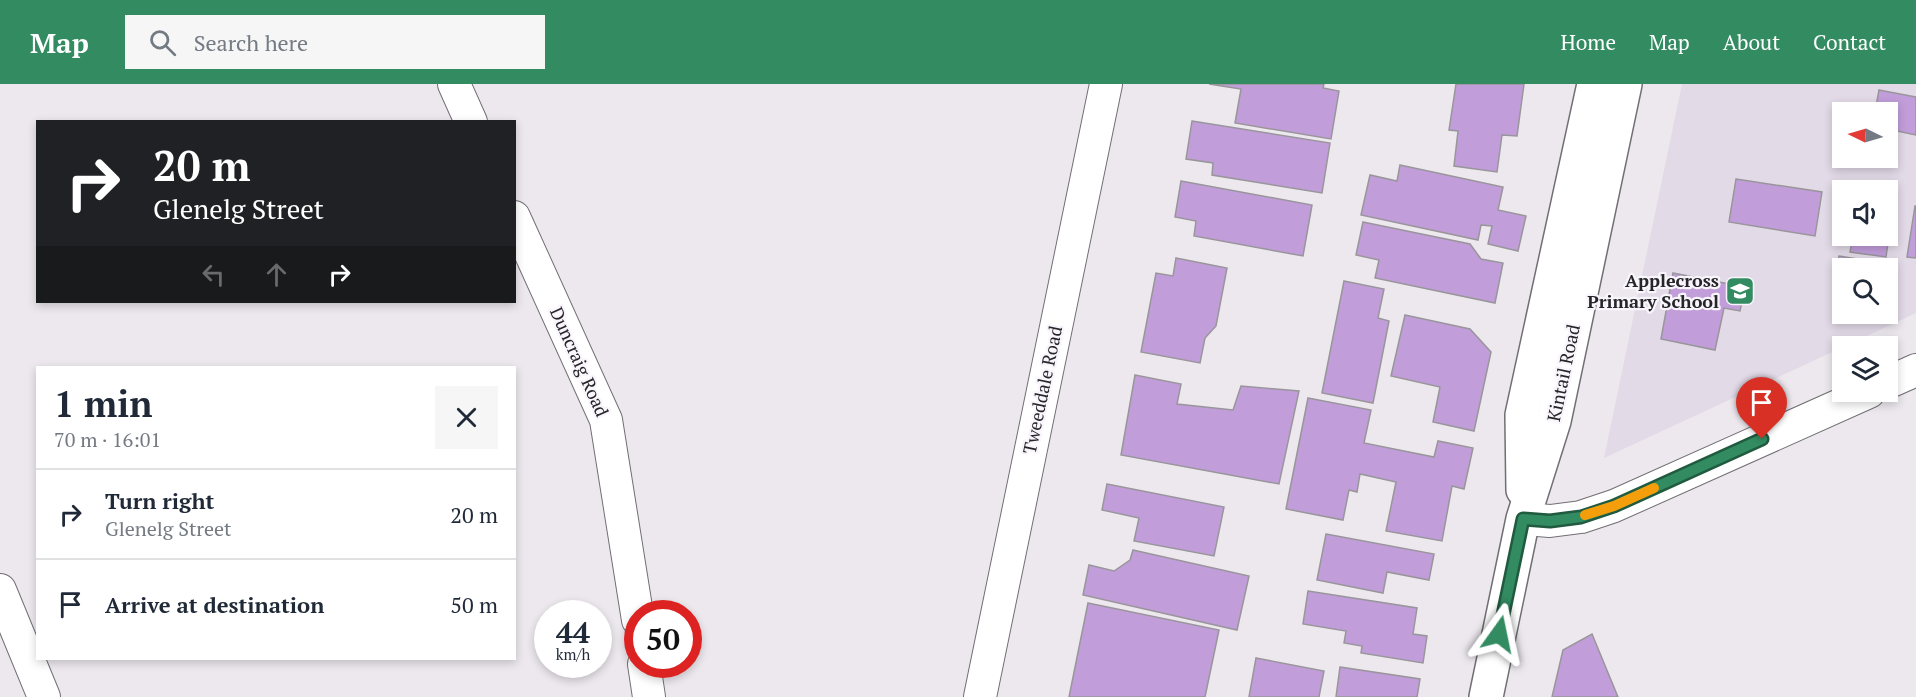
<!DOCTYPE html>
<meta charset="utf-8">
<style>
:root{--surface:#fff;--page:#f6f6f7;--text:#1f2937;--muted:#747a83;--line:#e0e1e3;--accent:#328b61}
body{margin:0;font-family:"PT Serif",serif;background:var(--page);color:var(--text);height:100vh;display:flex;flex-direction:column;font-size:22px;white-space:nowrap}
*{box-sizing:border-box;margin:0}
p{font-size:20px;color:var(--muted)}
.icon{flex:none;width:33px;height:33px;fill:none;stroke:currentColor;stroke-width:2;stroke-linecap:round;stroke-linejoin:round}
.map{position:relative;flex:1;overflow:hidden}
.panel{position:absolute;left:36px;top:282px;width:480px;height:294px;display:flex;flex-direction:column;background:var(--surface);border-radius:0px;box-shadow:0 3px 9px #0003}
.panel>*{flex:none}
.hud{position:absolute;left:36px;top:36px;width:480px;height:183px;border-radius:0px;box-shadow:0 3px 9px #0003;background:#202124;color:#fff;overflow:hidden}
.needle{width:39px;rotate:275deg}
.fabs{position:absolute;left:1832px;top:18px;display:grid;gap:12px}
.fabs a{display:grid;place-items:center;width:66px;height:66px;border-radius:0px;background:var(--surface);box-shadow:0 3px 9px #0003;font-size:30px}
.speed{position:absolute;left:534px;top:516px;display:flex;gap:12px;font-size:30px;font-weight:700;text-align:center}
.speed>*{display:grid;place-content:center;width:78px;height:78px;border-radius:50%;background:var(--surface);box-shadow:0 3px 9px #0003;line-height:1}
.speed small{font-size:15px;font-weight:400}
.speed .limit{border:9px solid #d22;background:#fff;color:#111}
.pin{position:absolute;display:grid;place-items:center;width:51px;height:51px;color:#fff;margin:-62px -26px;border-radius:50% 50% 50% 0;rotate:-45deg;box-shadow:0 0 6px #0007}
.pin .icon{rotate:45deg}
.me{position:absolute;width:66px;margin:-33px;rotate:12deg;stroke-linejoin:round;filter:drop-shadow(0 0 4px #0008)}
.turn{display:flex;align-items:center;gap:21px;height:126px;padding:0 18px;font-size:27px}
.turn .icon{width:78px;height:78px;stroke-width:2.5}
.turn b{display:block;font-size:42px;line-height:51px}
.lanes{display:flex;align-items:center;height:57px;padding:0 18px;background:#0003;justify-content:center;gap:30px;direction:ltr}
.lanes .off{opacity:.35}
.round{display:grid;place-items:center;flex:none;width:63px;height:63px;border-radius:0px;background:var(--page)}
.head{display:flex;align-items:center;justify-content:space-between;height:102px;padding:0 18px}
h1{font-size:36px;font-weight:600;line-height:45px}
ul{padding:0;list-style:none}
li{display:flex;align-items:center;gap:18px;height:90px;padding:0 18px;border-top:2px solid var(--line)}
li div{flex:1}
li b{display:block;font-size:22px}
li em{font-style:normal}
header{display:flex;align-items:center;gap:36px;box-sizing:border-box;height:84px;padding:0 30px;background:var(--accent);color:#fff}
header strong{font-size:28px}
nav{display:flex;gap:33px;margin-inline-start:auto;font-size:21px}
.search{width:420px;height:54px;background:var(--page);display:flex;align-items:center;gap:15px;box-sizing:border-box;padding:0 21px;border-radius:0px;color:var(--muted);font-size:22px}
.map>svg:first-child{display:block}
</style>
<header>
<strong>Map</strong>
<div class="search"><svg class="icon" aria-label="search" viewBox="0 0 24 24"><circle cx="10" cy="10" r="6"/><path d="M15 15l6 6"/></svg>Search here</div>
<nav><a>Home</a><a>Map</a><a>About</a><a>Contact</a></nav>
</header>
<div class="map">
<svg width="1916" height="613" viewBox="0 0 1916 613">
<rect width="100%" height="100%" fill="#ece8ee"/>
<path fill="#e2dae7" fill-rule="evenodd" d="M1682,0H1916V229L1604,374ZM1842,28H1887V74H1842ZM1842,106H1887V152H1842ZM1842,184H1887V230H1842Z"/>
<g fill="#c19dd9" stroke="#99969b" stroke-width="1.5">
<polygon points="1209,0 1324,0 1323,4 1339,7 1331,55 1235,39 1241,5"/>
<polygon points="1456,0 1524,0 1517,52 1502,51 1497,88 1454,82 1458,47 1449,46"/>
<polygon points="1879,6 1916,13 1916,51 1887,45 1887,28 1875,28"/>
<polygon points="1192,37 1330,59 1322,109 1212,91 1213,79 1186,75"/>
<polygon points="1400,81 1503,103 1498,126 1526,132 1518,167 1488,160 1492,142 1481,141 1478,156 1361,131 1370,91 1397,97"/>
<polygon points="1736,95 1822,108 1815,152 1729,138"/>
<polygon points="1181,97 1312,121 1303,172 1194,152 1196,137 1175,133"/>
<polygon points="1915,122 1916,122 1916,174 1907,173"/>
<polygon points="1363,138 1470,160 1481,175 1503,179 1495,219 1375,194 1379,176 1356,171"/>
<polygon points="1887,145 1890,145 1886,173 1850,168 1853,152 1887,152"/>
<polygon points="1839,172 1895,181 1891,204 1887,203 1887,184 1842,184 1842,196 1835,195"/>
<polygon points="1176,174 1227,184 1216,242 1205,254 1200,279 1141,268 1156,189 1173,192"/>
<polygon points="1673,189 1745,203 1740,227 1724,224 1715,266 1661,255"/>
<polygon points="1344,197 1384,205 1378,234 1389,237 1373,319 1322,309"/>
<polygon points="1405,231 1470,245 1491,268 1474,347 1433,338 1440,303 1391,292"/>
<polygon points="1135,291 1181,300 1177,320 1233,326 1241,302 1299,307 1279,400 1121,371"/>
<polygon points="1308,314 1371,326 1364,359 1434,373 1438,357 1473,364 1464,405 1452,402 1442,457 1386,447 1396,398 1360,390 1357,408 1349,406 1343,436 1286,425"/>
<polygon points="1107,400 1224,423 1214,472 1134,457 1139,434 1102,426"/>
<polygon points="1326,450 1434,470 1429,496 1387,488 1383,509 1317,496"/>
<polygon points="1133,466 1249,492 1237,546 1083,511 1089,481 1114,487 1130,476"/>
<polygon points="1308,507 1417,524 1413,550 1427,552 1423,579 1361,569 1362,562 1344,559 1346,547 1303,540"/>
<polygon points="1088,519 1219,546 1205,613 1069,613"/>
<polygon points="1592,550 1618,613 1552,613 1563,566"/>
<polygon points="1256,574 1324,587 1319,613 1249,613"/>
<polygon points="1340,583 1420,595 1417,613 1336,613"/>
</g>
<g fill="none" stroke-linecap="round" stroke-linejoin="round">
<g stroke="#726f74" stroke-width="34">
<g id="street">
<polyline points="454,0 471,38"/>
<polyline points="514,133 606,336 638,536"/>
<polyline points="1887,299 1916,286"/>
<polyline points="1523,435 1550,437 1581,433 1614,422 1869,308"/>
<polyline points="0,506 44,613"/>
<polyline points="644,580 649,613"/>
<polyline points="980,613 1106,0"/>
</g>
</g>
<g stroke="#726f74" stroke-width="36">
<g id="secondary">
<polyline points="1523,406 1522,331 1594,0"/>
<polyline points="1486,613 1523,435 1554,337 1625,0"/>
</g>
</g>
<use href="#street" stroke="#fff" stroke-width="32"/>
<use href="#secondary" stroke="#fff" stroke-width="33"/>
</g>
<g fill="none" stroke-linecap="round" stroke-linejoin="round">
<g stroke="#205a3f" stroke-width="15">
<polyline id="route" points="1499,550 1523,435 1550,437 1581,433 1614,422 1762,355"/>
</g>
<use href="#route" stroke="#328b61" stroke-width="10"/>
<polyline stroke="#f59e0b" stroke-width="10" points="1585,431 1614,422 1654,404"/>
</g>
<defs>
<g id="school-square" transform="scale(1.5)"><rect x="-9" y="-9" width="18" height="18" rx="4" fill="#328b61" stroke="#f9f5fc"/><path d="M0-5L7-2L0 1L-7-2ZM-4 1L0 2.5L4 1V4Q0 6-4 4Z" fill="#fff"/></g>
</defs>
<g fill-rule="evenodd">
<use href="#school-square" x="1740" y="207"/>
</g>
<g text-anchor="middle" stroke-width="4.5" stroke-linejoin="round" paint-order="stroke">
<g font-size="18" font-weight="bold" fill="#262527" stroke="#f9f5fc" text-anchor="end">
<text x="1719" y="203">Applecross<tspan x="1719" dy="21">Primary School</tspan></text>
</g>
<g font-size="18" fill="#262527" stroke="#f9f5fc">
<text transform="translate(579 278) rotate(66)" y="6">Duncraig Road</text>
<text transform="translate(1564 289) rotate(-78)" y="6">Kintail Road</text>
<text transform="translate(1043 306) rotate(-78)" y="6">Tweeddale Road</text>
</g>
</g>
</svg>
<div class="fabs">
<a><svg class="needle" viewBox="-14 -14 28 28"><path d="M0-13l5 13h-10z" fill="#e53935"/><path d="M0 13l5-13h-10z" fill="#747a83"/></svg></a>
<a><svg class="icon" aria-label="sound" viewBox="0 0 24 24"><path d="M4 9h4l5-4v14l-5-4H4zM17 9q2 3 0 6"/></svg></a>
<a><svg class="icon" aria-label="search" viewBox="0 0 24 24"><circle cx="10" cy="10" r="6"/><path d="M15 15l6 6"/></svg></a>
<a><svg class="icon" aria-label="layers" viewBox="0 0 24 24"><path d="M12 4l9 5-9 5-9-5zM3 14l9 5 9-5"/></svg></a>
</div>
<div class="speed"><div>44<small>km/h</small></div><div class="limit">50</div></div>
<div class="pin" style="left:1762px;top:355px;background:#d93025"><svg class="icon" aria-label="arrive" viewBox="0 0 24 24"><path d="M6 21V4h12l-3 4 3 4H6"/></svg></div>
<svg class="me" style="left:1499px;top:550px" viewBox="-20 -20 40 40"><path d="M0-17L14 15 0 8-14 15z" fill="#328b61" stroke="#fff" stroke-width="4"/></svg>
<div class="hud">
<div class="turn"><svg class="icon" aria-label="right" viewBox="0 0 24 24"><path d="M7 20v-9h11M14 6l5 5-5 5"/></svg><div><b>20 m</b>Glenelg Street</div></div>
<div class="lanes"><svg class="icon off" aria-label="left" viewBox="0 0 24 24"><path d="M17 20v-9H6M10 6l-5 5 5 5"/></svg><svg class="icon off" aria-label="ahead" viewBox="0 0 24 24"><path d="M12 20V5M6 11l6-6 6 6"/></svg><svg class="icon" aria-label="right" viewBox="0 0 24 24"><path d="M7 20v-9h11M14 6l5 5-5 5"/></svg></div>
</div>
<section class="panel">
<div class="head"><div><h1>1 min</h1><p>70 m · 16:01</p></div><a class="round"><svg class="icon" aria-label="close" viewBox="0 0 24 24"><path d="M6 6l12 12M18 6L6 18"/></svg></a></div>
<ul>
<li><svg class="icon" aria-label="right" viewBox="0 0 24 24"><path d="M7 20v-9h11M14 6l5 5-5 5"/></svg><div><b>Turn right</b><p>Glenelg Street</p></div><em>20 m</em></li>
<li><svg class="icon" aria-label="arrive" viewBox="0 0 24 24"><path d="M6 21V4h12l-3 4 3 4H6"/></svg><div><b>Arrive at destination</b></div><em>50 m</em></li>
</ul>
</section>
</div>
